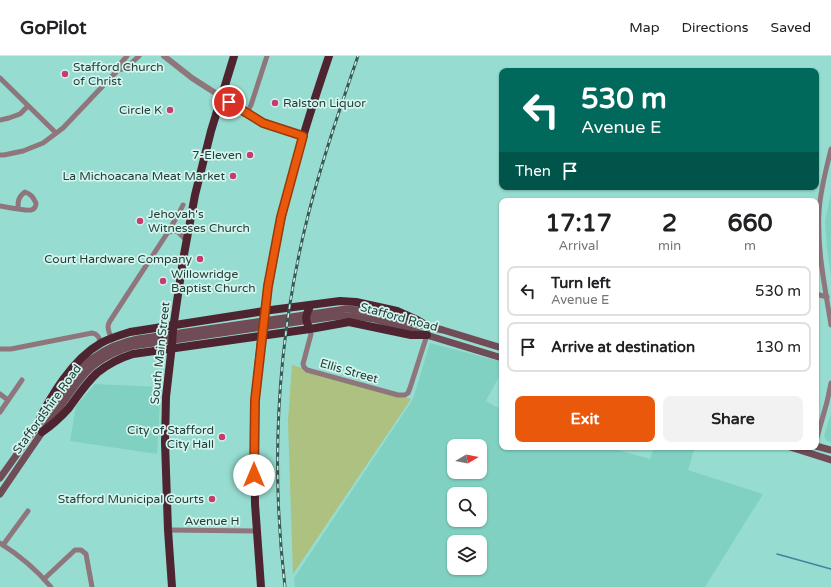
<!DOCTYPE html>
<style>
:root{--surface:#fff;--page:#f2f2f2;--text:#202124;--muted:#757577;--line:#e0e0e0;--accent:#ea580c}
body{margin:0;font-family:"Varela Round",sans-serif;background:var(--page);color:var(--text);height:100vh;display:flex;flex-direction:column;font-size:15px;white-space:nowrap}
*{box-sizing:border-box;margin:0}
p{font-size:13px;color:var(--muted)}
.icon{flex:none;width:22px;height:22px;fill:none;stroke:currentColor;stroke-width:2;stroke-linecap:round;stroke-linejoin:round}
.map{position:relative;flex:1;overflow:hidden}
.side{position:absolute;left:499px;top:142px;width:320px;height:252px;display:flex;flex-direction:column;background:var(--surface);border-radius:8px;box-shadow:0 1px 3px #0004}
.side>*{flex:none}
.banner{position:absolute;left:499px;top:12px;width:320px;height:122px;border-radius:8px;box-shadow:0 1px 3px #0004;background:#00695c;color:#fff;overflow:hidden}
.needle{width:26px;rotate:80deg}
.fabs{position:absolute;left:447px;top:383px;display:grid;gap:8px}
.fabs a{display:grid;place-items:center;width:40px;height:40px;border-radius:8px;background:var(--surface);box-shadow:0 1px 3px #0004;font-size:20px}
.pin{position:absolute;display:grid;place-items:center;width:34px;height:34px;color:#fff;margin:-17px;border:2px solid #fff;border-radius:50%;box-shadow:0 1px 4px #0007}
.me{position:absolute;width:44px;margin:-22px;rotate:0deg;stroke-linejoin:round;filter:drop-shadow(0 0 3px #0008)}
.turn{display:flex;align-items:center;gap:14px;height:84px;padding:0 16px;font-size:18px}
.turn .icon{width:52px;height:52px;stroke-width:2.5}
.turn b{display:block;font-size:28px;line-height:34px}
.then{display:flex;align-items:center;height:38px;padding:0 16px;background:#0003;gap:8px;font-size:15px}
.eta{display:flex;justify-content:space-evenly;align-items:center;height:68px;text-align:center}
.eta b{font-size:24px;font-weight:700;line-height:28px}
.action{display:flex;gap:8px;margin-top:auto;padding:8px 16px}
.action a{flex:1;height:46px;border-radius:8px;background:var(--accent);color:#fff;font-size:16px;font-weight:700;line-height:46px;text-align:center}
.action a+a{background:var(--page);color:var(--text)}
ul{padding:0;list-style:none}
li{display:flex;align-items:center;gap:12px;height:50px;margin:0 8px 6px;padding:0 8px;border:2px solid var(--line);border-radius:8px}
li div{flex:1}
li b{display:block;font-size:15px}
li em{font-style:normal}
header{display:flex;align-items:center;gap:24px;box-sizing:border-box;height:56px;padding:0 20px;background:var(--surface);border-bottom:1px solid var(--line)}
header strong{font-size:19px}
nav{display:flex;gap:22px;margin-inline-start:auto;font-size:14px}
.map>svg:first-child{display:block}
</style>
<header>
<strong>GoPilot</strong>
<nav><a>Map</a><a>Directions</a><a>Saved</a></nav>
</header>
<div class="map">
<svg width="831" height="531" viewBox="0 0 831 531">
<rect width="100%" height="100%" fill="#97dcd0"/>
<g fill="#81d1c3" fill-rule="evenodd">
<polygon points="831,137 831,221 827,194 825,165"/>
<path d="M430,287L502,306V315L486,345L502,354V391H607L650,403L654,391H695L688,414L763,438L705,531H295L294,522L413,343ZM454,390H480V416H454ZM454,438H480V464H454ZM454,486H480V512H454Z"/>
<polygon points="95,328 161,331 157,398 70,385 76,350"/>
<polygon points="831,357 831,386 827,385 824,380"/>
</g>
<polygon fill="#adc180" points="292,309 411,343 293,518 288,365"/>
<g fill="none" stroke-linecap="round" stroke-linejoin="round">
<polyline stroke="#457fa2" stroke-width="1.5" points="777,498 831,513"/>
<g stroke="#8f767c" stroke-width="5">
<polyline points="118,14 126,12 139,0"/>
<polyline points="0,22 56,77"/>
<polyline points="247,57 251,49 267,0"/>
<polyline points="0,64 9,62 20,58 28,50"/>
<path d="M831,93C826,114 820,135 819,156C817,194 825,231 831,269"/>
<polyline points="0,99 4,99 23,95 43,87 63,72 118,14 121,7 127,0"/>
<path d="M0,150C6,151 26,155 31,154C35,153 36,150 36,147C33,141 31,138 25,136C18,141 18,145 18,153"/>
<polyline points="168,176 177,175 186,184"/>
<polyline points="816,238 827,241"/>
<polyline points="310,273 311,278 303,308 304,311 307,314 398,339 405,339 408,337 410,332 427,279"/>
<path d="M111,282C109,275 106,271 110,265L168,176L179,157L183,149"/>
<path d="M0,293H11L92,277C98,278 99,282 101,287"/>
<polyline points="0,338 8,344"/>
<polyline points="0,356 22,324"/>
<polyline points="816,385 827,346 831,327"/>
<polyline points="168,474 256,475"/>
<path d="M0,487C19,499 37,514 51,531"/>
<polyline points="3,489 28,455"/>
<polyline points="44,523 75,494 81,494 86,498 92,531"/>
</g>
<polyline stroke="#8f767c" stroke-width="6" points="164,0 192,22 256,63 267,68 303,80"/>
<g stroke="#704d56" stroke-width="7">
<polyline points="816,390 831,394"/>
<polyline points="790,391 831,404"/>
<path d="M0,422C19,396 37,369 57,343C68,329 78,312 93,302C107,292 121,286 138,283L346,253L371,255L404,265L443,274L502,292"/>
<path d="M0,438C21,407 41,377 63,347C73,333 83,317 97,307C108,299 120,294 133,290L331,261C346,259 359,260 374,263L502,302"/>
</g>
<g stroke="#4e2431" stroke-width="8">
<path d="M264,259C275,170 300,85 329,0"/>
<polyline points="173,273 183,204 195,139 211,75 234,0"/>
<polyline points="172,289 166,341 165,386 168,474 172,531"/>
<path d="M37,369C50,340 73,303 101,287C110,282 120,279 130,276L271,254L340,245L356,246L397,255L417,264L429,271"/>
<path d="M42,376C52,369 60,362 68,353C77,341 86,327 97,317C108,308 120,302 133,298L310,273L349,266L411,279H427"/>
<polyline points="261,531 255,448 254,379 255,344 262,275"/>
</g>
<g stroke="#375a53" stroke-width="3">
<path id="rail" d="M285,531C271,413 277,292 304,176C318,116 338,58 358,0"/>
</g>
<use href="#rail" stroke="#d4f5ee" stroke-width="1.5" stroke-dasharray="4.5" stroke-linecap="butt"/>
<g stroke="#4e2431" stroke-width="8">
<path d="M308,269C305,264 306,258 309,253"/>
<polyline points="262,274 264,259"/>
<polyline points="162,289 163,276"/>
<polyline points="172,289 173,273"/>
</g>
</g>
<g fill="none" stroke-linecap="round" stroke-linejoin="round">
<g stroke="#983908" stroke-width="10">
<polyline id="route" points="229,46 263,67 303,80 281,161 268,230 255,344 254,419"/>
</g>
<use href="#route" stroke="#ea580c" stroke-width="7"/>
</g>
<g fill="#c73c6f" stroke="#d4f5ee" stroke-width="1.5">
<circle cx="65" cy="18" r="4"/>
<circle cx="275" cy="47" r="4"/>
<circle cx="170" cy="54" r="4"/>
<circle cx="250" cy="99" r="4"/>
<circle cx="233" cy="120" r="4"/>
<circle cx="140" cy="165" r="4"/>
<circle cx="200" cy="203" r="4"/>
<circle cx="163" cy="225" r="4"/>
<circle cx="222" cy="381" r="4"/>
<circle cx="212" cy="443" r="4"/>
</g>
<g text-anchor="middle" stroke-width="3.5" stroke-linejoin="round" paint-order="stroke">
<g font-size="12" fill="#233f3a" stroke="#d4f5ee" text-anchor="end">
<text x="73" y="15" text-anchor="start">Stafford Church<tspan x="73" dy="14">of Christ</tspan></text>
<text x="283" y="51" text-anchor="start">Ralston Liquor</text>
<text x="162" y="58">Circle K</text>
<text x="242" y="103">7-Eleven</text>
<text x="225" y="124">La Michoacana Meat Market</text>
<text x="148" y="162" text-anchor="start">Jehovah's<tspan x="148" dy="14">Witnesses Church</tspan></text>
<text x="192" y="207">Court Hardware Company</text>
<text x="171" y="222" text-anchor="start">Willowridge<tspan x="171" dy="14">Baptist Church</tspan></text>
<text x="214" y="378">City of Stafford<tspan x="214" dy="14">City Hall</tspan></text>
<text x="204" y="447">Stafford Municipal Courts</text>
</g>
<g font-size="12" fill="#233f3a" stroke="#d4f5ee">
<text transform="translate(399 261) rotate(15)" y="4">Stafford Road</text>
<text transform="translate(160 297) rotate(-84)" y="4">South Main Street</text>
<text transform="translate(349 315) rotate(16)" y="4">Ellis Street</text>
<text transform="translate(47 353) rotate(-54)" y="4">Staffordshire Road</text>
<text x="212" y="469">Avenue H</text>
</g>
</g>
</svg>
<div class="fabs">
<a><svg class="needle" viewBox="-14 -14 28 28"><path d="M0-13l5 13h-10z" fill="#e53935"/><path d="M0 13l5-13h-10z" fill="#757577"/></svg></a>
<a><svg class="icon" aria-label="search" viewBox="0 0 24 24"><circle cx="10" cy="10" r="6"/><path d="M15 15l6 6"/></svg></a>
<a><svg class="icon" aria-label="layers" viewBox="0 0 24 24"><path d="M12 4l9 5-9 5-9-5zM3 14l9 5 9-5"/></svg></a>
</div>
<div class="pin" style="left:229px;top:46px;background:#d93025"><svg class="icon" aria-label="arrive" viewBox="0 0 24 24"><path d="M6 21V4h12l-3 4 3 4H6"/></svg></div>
<svg class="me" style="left:254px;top:419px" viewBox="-20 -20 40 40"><circle r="19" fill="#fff"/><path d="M0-13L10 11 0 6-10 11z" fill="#ea580c"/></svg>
<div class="banner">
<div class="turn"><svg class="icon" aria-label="left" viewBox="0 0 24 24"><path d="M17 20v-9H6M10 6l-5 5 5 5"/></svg><div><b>530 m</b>Avenue E</div></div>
<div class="then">Then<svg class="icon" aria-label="arrive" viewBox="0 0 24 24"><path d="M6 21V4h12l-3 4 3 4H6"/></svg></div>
</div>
<section class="side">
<div class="eta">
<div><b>17:17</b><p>Arrival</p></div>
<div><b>2</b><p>min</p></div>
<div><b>660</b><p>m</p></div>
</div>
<ul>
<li><svg class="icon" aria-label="left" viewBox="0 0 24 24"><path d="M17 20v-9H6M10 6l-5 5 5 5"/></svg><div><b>Turn left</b><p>Avenue E</p></div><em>530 m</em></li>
<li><svg class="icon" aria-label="arrive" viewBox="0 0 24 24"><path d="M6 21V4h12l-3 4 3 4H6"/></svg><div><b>Arrive at destination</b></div><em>130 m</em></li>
</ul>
<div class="action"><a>Exit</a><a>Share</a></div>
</section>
</div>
